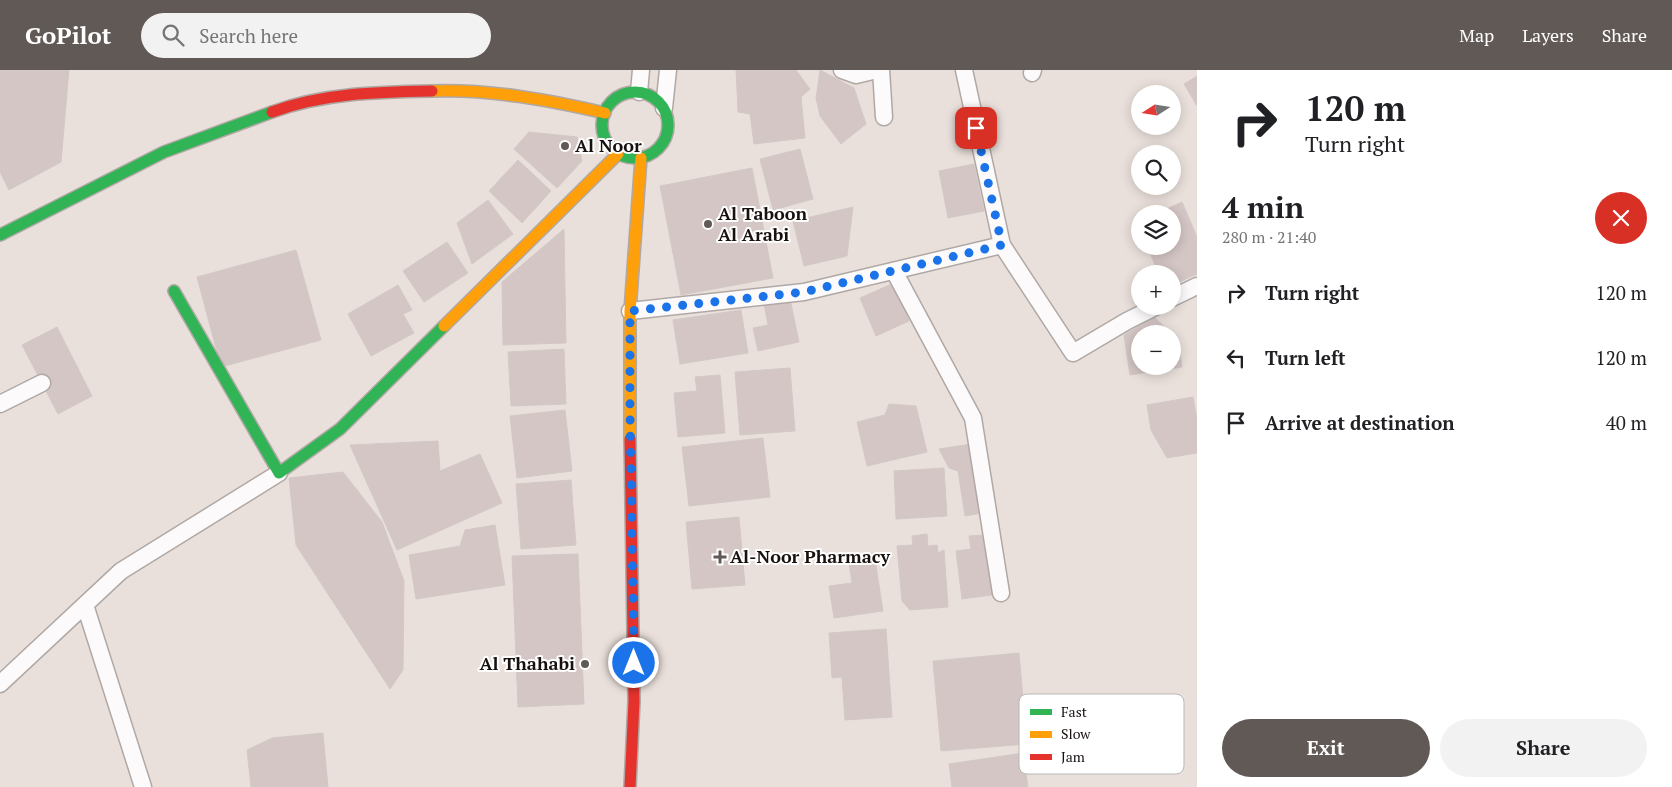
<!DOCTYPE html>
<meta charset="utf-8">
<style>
:root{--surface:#fff;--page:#f2f2f2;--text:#202124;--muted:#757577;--accent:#615956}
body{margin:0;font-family:"PT Serif",serif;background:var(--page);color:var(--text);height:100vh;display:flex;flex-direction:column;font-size:19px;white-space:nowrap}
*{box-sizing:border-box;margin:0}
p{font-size:16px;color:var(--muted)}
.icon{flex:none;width:28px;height:28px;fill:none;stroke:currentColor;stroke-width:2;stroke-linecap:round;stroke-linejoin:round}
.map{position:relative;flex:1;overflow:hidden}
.sheet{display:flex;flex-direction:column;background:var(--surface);width:475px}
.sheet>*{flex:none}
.top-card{background:#fff;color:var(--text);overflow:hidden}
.needle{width:32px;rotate:258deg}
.controls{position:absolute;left:1131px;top:15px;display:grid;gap:10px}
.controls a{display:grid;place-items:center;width:50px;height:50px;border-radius:50%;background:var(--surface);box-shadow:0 2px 12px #0003;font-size:25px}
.pin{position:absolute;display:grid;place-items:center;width:42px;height:42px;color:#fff;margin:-21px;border-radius:10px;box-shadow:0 2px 8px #0006}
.me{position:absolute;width:55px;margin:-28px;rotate:0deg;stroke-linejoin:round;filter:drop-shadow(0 0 4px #0008)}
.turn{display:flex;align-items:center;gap:18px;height:105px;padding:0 25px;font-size:22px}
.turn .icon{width:65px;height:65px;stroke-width:2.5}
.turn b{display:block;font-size:35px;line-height:42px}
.round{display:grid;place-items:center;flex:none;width:52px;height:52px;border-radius:26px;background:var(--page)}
.headline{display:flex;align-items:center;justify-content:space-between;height:85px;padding:0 25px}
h1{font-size:30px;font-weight:600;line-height:38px}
.cta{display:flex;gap:10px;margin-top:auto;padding:10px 25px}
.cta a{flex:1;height:58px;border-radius:30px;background:var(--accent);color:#fff;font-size:20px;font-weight:600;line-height:58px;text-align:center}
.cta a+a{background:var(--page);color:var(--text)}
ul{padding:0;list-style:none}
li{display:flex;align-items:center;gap:15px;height:65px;padding:0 25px}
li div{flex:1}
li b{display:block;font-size:19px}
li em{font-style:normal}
header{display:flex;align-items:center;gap:30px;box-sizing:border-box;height:70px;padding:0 25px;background:var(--accent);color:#fff}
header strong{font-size:24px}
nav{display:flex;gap:28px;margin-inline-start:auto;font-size:18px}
.search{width:350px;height:45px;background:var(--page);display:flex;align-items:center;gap:12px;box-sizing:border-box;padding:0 18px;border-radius:28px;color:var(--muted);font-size:19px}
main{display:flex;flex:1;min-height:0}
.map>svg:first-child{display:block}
</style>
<header>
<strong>GoPilot</strong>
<div class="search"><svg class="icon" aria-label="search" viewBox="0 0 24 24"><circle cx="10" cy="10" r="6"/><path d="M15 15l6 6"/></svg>Search here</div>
<nav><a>Map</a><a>Layers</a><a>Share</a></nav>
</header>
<main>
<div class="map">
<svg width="1197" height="717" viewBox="0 0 1197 717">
<rect width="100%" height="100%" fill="#eae0db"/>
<g fill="#d4c6c4" stroke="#d2c9c7">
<polygon points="0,0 69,0 61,92 9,120 0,102"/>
<polygon points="736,0 796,0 810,19 801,27 805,68 754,74 750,44 738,42"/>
<polygon points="820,0 854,18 866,54 841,74 820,46 816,28"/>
<polygon points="1197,6 1197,36 1184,14"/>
<polygon points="529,62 577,67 582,91 557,118 514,79"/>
<polygon points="800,79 813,129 773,140 760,89"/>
<polygon points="518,90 551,121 522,153 489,121"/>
<polygon points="974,94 984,141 948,148 939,101"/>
<polygon points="752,98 773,208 681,225 660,116"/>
<polygon points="488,130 513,164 472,194 457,153"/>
<polygon points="1182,132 1197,167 1197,204 1172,215 1172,204 1159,204 1147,176 1172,176 1172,144 1156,144"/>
<polygon points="853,137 847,186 804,196 793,151"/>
<polygon points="564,159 566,273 503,275 502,212"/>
<polygon points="447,172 468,203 424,232 403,201"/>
<polygon points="296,180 321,270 221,297 197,207"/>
<polygon points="894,213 909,251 876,266 860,228"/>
<polygon points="398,215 412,240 403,244 414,263 371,286 348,244"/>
<polygon points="790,229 799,272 758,281 753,258 768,255 764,234"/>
<polygon points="741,240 748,283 680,294 673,250"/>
<polygon points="1154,247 1172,264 1140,264 1140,296 1172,296 1172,265 1178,270 1182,297 1130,305 1124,265"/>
<polygon points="57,257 92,326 58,344 22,275"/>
<polygon points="564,279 566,334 511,336 508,282"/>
<polygon points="790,298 795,361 740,365 735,302"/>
<polygon points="720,305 725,363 678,367 674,323 697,321 695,307"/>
<polygon points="1193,327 1197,349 1197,383 1167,388 1151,360 1147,335"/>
<polygon points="889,334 916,336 927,382 867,396 857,352 885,345"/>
<polygon points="565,340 572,401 517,408 510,346"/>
<polygon points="763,368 770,427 689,436 682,377"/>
<polygon points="438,371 440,401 480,384 502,433 397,480 350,375"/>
<polygon points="971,374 982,443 965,446 958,401 949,398 939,379"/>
<polygon points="944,398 947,446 896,449 894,401"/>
<polygon points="343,402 382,452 404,511 403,600 390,619 296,475 289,408"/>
<polygon points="571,410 576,475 521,479 516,414"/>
<polygon points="739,447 745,515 692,519 686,452"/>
<polygon points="495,455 505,515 416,529 409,485 460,476 465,460"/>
<polygon points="927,464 928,476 937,475 938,483 944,480 948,537 910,540 902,531 897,476 913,475 912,466"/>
<polygon points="983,465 984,478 993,477 999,524 962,529 956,481 971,479 969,466"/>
<polygon points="874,483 883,541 834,548 829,516 852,513 848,487"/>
<polygon points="578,484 584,634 518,637 512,486"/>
<polygon points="886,559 892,647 845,650 842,607 832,608 829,563"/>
<polygon points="1019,583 1027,674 941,681 933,591"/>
<polygon points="323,663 328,717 251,717 247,680 272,668"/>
<polygon points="1023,683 1028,717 952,717 949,694"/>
</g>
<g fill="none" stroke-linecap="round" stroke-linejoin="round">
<g stroke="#b0a8a5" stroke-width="19">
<g id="street">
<polyline points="842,0 856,5 877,0"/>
<polyline points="881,0 884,47"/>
<polyline points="964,0 1002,175"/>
<polyline points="1032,3 1033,0"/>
<polyline points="639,22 641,0"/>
<polyline points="664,38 668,0"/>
<polyline points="894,201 973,348 1001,523"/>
<polyline points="1172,228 1197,216"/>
<polyline points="630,241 804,222 1002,175 1073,283 1127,251 1157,236"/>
<polyline points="0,334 42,313"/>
<polyline points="85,535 143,717"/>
<polyline points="0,614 121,501 279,403"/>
</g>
</g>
<g stroke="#b0a8a5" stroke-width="14">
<g id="fast">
<circle cx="635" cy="55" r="33"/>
<polyline points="0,165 164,82 272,42"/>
<polyline points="174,221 279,403 340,359 444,256"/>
</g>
</g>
<g stroke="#b0a8a5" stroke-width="14">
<g id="slow">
<path d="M432,21C490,19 549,30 605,43"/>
<polyline points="444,256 618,84"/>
<polyline points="630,369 630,241 641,88"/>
</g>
</g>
<g stroke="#b0a8a5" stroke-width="14">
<g id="jam">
<path d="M272,42C323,23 378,22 432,21"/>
<polyline points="630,717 634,631 630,369"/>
</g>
</g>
<use href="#street" stroke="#fcfafa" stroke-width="16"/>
<use href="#fast" stroke="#30b455" stroke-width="11"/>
<use href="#slow" stroke="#ff9f0a" stroke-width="11"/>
<use href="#jam" stroke="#e5322d" stroke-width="11"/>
</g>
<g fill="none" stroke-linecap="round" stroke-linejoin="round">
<polyline stroke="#1a73e8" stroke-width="9" stroke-dasharray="0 16.2" points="634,593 630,344 630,241 804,222 1002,175 976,58"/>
</g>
<g fill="#615956" stroke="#fff" stroke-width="2">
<circle cx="565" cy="76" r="5"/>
<circle cx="708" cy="154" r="5"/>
<path d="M717.5 479.5h5v5h5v5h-5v5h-5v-5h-5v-5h5z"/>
<circle cx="585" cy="594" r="5"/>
</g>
<g text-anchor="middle" stroke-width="4" stroke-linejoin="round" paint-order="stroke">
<g font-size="18" font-weight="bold" fill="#17100e" stroke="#fff" text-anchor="start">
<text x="575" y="82">Al Noor</text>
<text x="718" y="150">Al Taboon<tspan x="718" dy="21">Al Arabi</tspan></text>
<text x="730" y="493">Al-Noor Pharmacy</text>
<text x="575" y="600" text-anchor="end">Al Thahabi</text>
</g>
</g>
<rect x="1019" y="624" width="165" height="80" rx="8" fill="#fff" stroke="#b9b7b7" stroke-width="1"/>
<rect x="1030" y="639" width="22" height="6" fill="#30b455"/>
<rect x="1030" y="661" width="22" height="7" fill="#ff9f0a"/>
<rect x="1030" y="684" width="22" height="6" fill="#e5322d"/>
<g font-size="14" fill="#17100e">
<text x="1061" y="647">Fast</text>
<text x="1061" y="669">Slow</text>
<text x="1061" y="692">Jam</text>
</g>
</svg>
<div class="controls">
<a><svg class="needle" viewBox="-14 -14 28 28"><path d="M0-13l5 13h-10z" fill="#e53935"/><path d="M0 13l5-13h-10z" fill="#757577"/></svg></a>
<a><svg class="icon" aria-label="search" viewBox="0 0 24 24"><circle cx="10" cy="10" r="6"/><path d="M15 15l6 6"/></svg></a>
<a><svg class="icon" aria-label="layers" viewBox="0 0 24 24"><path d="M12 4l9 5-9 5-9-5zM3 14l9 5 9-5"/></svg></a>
<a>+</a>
<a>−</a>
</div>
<div class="pin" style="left:976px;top:58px;background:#d93025"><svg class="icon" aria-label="arrive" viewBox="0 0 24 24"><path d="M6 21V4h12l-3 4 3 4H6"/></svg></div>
<svg class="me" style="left:634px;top:593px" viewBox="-20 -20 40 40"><circle r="17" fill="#1a73e8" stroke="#fff" stroke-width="3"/><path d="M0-11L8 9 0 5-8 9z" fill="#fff"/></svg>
</div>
<section class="sheet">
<div class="top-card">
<div class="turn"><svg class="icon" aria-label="right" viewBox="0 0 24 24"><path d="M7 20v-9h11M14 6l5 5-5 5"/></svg><div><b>120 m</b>Turn right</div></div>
</div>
<div class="headline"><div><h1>4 min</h1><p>280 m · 21:40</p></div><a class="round" style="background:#d93025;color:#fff"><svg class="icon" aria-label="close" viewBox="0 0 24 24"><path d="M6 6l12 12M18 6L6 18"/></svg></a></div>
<ul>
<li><svg class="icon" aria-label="right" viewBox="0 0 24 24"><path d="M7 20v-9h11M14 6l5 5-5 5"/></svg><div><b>Turn right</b></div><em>120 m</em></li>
<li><svg class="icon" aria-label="left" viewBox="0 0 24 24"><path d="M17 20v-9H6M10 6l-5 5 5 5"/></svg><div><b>Turn left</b></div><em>120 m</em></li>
<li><svg class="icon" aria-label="arrive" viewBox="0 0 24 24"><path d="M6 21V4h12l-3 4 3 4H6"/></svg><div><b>Arrive at destination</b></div><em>40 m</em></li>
</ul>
<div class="cta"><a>Exit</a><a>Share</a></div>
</section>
</main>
